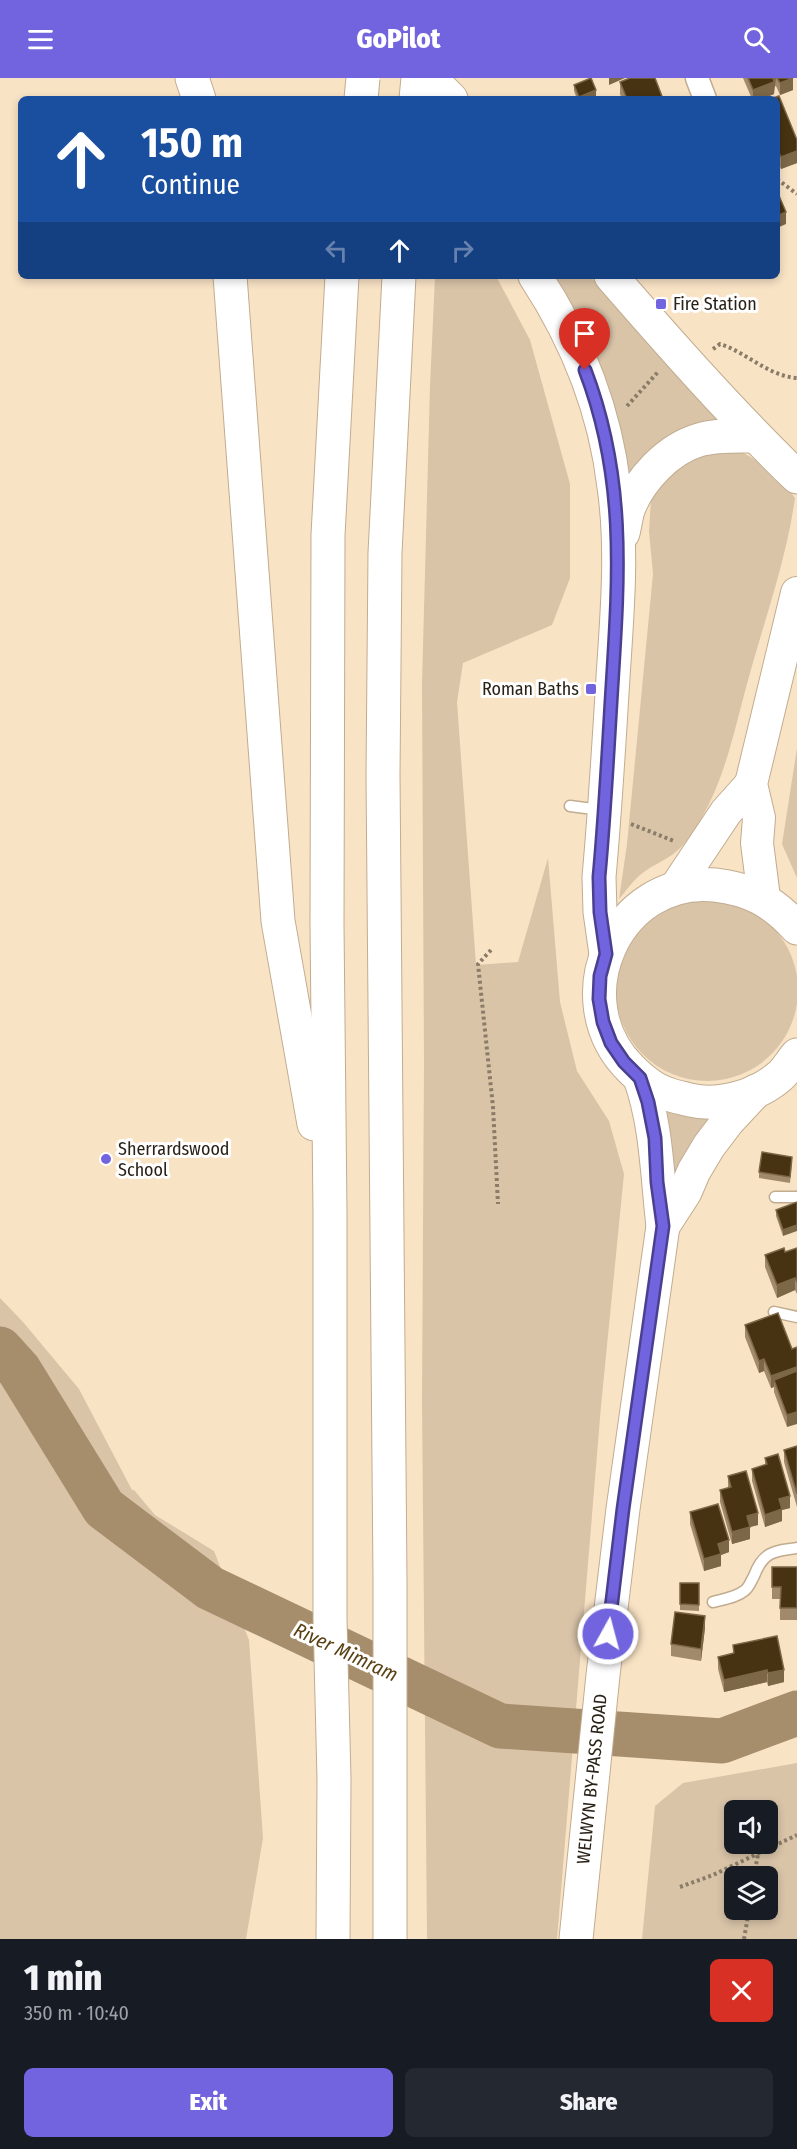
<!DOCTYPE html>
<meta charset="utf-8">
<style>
:root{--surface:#171b24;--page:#242831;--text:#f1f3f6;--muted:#9ea1a6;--accent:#7263de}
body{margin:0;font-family:"Fira Sans Condensed",sans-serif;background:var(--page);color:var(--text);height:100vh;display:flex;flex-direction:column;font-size:22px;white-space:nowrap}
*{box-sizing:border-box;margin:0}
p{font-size:20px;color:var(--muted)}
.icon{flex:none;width:33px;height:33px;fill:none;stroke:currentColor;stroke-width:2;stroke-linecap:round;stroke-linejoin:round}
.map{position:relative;height:1861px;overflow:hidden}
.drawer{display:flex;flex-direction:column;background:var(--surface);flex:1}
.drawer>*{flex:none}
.hud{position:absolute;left:18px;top:18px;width:762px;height:183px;border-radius:9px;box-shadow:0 3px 9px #0003;background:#1a4fa0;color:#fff;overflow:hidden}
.tools{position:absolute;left:724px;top:1722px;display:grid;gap:12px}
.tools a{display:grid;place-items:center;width:54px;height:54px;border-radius:9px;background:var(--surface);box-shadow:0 3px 9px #0003;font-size:30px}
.pin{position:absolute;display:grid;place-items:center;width:51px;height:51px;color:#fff;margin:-62px -26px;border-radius:50% 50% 50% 0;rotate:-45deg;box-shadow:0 0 6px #0007}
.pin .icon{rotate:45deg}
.me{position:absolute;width:66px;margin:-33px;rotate:7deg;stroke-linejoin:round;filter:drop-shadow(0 0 4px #0008)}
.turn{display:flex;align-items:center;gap:21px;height:126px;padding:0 24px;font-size:27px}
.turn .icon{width:78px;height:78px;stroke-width:2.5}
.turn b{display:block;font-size:42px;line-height:51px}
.lanes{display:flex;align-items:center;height:57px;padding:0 24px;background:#0003;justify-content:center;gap:30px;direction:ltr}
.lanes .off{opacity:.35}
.round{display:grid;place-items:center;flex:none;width:63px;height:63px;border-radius:9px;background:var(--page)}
.head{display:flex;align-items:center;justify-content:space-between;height:102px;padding:0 24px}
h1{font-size:36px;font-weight:800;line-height:45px}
.button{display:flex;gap:12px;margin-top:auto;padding:12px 24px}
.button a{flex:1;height:69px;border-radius:9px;background:var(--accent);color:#fff;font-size:24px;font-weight:800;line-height:69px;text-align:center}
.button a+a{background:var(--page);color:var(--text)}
header{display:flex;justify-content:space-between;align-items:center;height:78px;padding:0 24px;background:var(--accent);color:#fff;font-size:27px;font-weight:800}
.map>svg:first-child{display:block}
</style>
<header><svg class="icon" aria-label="menu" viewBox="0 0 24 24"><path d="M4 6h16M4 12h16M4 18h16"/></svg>GoPilot<svg class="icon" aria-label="search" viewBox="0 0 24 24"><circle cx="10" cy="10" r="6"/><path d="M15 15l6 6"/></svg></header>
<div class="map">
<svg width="797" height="1861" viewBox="0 0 797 1861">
<rect width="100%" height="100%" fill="#f9e3c5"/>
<g fill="#d9c4a8" fill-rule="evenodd">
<polygon points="435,198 496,198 530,262 570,406 570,500 552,547 463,585 457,624 476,887 518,884 548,780 560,924 577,993 609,1043 624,1096 601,1328 557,1861 427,1861 422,1324 424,984 422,606 430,308"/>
<polygon points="553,198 590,198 727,350 629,407"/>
<path d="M723,374H742L775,394L795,420C787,477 768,532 752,588C734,649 725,715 684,766C670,782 654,785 640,797C632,804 625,814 619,821L627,766L653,496L649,453L651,421L659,404L695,379Z"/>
<polygon points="797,670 797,800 782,766"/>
<circle cx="707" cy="912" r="91"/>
<polygon points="667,1031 710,1038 679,1087 671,1105"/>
<polygon points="0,1220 23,1244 79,1311 132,1412 134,1412 155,1437 214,1473 249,1562 263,1760 246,1861 0,1861"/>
<path d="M797,1685V1861H642L655,1728L683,1705ZM735,1732H768V1766H735ZM735,1798H768V1832H735Z"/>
</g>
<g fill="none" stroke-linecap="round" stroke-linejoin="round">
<polyline stroke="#a68d6b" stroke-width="45" points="0,1271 19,1292 104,1430 210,1510 500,1648 722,1663 797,1635"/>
<g stroke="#c2ac90" stroke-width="13">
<g id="lane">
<polyline points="570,728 601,732"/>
<polyline points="775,1119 797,1119"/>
<polyline points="774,1234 797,1239"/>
<path d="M713,1524C724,1521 735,1520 744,1513C749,1510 751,1503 754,1498C763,1474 773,1473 797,1470"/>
</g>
</g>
<g stroke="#c2ac90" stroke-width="25">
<polyline id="street" points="697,0 705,21"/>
</g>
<g stroke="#c2ac90" stroke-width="34">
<g id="secondary">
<polyline points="676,809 726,734 751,706"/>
<polyline points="764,820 757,765 759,740 751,706 797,515"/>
</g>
</g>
<g stroke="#c2ac90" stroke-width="35">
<g id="primary">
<polyline points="430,0 451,21"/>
<path d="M535,198C577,262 605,332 614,409C623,471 617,537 613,599C609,666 605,733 599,799L600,834L606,876"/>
<path d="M611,198C671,267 731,335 797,399"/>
<path d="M623,455C625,447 626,439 628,432C639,402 668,371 699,362C716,357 736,358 754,358"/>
<path d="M797,850C773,824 751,811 715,807C616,797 561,922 631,991C641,1001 654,1012 668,1016C675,1019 683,1020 690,1022C719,1029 757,1018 780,998C786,993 791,984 797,977"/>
<polyline points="663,1148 685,1114 694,1093 709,1068 728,1043 756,1013"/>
<path d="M576,1861L603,1597L623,1431L663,1148C657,1098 657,1048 640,1000"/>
</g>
</g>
<g stroke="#c2ac90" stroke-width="35">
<g id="highway">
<polyline points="192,0 199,21"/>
<polyline points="416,21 418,0"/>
<polyline points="230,198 278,843 314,1046"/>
<polyline points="333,1861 334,1701 330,1540 330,1136 327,846 328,457 342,198"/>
<polyline points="390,1861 390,1501 383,697 385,475 399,198"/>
</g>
</g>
<g stroke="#8a7c68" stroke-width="4" stroke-dasharray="3 3" stroke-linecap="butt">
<polyline points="777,101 797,116"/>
<path d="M713,271L720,266C746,274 768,298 797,300"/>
<polyline points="627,328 658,294"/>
<polyline points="631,746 674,763"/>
<polyline points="491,872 478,886 493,1029 498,1126"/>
<polyline points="754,1798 758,1776"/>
<polyline points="680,1809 713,1797 797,1757"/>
<polyline points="744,1861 749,1832"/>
</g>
<use href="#lane" stroke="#fff" stroke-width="10"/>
<use href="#street" stroke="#fff" stroke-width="22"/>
<use href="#secondary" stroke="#fff" stroke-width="32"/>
<use href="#primary" stroke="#fff" stroke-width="33"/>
<use href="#highway" stroke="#fff" stroke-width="33"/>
<g stroke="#c2ac90" stroke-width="35" stroke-linecap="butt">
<polyline id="highway-bridge" points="361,21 363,0"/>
</g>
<use href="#highway-bridge" stroke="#fff" stroke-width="33"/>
</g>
<g fill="#a08a6b">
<polygon points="743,0 793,0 793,12 780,17 776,8 774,9 774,16 762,21 752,21"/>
<polygon points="620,4 663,21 622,21 620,16"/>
<polygon points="574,7 596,19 590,21 577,21 574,13"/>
<polygon points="777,21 797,62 797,85 781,91 777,83"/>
<polygon points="792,1085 790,1105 759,1100 759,1094"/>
<polygon points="797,1124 783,1158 776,1138 776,1132"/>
<polygon points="797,1170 797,1216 795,1212 777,1220 765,1189 765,1177 785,1174"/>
<polygon points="745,1247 792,1271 787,1349 774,1314 774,1309 771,1310 764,1293 759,1295 745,1259"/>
<polygon points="797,1368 797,1429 784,1384 784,1372"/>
<polygon points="765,1380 790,1430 782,1432 782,1443 765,1449 752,1403 752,1391 765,1387"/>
<polygon points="728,1398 758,1447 750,1449 750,1461 732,1466 720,1424 720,1412 728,1410"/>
<polygon points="690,1434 729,1474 721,1477 721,1488 704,1493 690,1446"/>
<polygon points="772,1489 797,1489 797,1542 780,1542 780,1521 772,1521"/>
<polygon points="680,1505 699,1505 699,1533 680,1532"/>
<polygon points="705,1550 701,1583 671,1578 671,1566"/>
<polygon points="733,1567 784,1604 768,1608 767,1604 724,1614 718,1591 718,1579 733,1576"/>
</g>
<g fill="#7c6747">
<polygon points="609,0 625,0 609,7"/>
<polygon points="772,0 776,0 774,16 762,21 753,21 753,12"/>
<polygon points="793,0 793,12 780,17 780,5"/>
<polygon points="596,12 596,19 590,21 579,21 579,19"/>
<polygon points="797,73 797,85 781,91 781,79"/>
<polygon points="786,134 786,146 777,150 777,138"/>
<polygon points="797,1147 797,1153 783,1158 783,1152"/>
<polygon points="795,1200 795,1212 777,1220 777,1207"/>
<polygon points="764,1281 764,1293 759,1295 759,1283"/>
<polygon points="797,1289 797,1301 774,1302 774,1309 771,1310 771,1298"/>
<polygon points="797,1334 797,1346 787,1349 787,1337"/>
<polygon points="790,1418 790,1430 782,1432 782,1443 765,1449 765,1437 779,1421"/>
<polygon points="758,1435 758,1447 750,1449 750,1461 732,1466 732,1454 747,1438"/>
<polygon points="729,1462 729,1474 721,1477 721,1488 704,1493 704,1481 718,1466"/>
<polygon points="705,1538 705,1550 701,1583 701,1571"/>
<polygon points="767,1592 767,1604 724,1614 724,1602"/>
<polygon points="784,1592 784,1604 768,1608 768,1595"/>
</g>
<g fill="#473211" stroke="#7c6747" stroke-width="1.5">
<polygon points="591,0 596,12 579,19 574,7"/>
<polygon points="630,0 655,0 663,21 627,21 620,4"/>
<polygon points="748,0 773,0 774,4 753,12"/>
<polygon points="777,0 793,0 780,5"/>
<polygon points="779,18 797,62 797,73 781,79 777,71 777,21 770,21"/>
<polygon points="777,113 786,134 777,138"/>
<polygon points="762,1074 792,1079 790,1099 759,1094"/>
<polygon points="797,1124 797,1147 783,1152 776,1132"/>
<polygon points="784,1170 785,1174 797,1170 797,1204 795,1200 777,1207 765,1177"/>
<polygon points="778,1235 792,1271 797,1269 797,1289 771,1298 764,1281 759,1283 745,1247"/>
<polygon points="797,1293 797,1334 787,1337 774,1302"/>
<polygon points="797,1368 797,1416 784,1372"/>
<polygon points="778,1376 790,1418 779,1421 782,1431 765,1437 752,1391 767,1386 765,1380"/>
<polygon points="746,1393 758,1435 747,1438 750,1449 732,1454 720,1412 731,1409 728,1398"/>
<polygon points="718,1426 729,1462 718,1466 721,1476 704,1481 690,1434"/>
<polygon points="772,1489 797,1489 797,1530 780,1530 781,1509 772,1509"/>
<polygon points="680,1505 699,1505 699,1527 680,1526"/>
<polygon points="675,1534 705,1538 701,1571 671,1566"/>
<polygon points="777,1558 784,1592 768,1595 767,1592 724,1602 718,1579 734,1575 733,1567"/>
</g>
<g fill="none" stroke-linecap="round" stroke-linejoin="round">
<g stroke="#4a4090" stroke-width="15">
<path id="route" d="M585,292C626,399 619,497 612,608C608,672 605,735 599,799L600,834L606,876L600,898L599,921L603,944L611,965L624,984L640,1000L648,1024L655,1060L657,1104L663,1148L623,1431L608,1556"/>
</g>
<use href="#route" stroke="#7263de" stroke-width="10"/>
</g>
<g fill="#7263de" stroke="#fff" stroke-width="2">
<rect x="655" y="220" width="12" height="12" rx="3"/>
<rect x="585" y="605" width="12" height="12" rx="3"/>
<circle cx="106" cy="1081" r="6"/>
</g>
<g text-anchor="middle" stroke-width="6" stroke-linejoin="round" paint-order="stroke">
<g font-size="18" fill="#2a2217" stroke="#fff" text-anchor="start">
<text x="673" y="232">Fire Station</text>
<text x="579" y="617" text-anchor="end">Roman Baths</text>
<text x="118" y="1077">Sherrardswood<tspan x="118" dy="21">School</tspan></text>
</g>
<g font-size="18" fill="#2a2217" stroke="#fff">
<text transform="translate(592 1701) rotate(-84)" y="6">WELWYN BY-PASS ROAD</text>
</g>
<g font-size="20" font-style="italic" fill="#5b4014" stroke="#fff">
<text transform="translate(346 1574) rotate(25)" y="7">River Mimram</text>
</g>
</g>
</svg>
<div class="tools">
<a><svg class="icon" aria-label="sound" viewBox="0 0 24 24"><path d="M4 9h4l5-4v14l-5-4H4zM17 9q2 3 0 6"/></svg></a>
<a><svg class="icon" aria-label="layers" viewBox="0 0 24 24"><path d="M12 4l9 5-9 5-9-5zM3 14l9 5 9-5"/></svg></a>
</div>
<div class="pin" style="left:585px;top:292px;background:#d93025"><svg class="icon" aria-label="arrive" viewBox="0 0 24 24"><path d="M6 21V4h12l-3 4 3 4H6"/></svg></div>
<svg class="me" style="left:608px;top:1556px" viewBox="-20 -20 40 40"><circle r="17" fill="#7263de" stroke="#fff" stroke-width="3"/><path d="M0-11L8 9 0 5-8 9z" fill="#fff"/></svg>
<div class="hud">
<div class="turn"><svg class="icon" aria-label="ahead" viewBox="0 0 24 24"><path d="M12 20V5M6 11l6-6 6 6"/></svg><div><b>150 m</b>Continue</div></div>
<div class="lanes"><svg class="icon off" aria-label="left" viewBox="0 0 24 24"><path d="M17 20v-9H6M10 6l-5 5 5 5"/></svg><svg class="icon" aria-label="ahead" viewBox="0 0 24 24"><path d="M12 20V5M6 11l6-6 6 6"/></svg><svg class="icon off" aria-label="right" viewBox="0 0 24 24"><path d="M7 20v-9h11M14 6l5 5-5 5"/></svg></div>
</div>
</div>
<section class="drawer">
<div class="head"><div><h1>1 min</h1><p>350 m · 10:40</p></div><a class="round" style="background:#d93025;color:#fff"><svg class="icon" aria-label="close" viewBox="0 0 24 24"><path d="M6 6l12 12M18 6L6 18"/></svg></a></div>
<div class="button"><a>Exit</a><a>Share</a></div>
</section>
